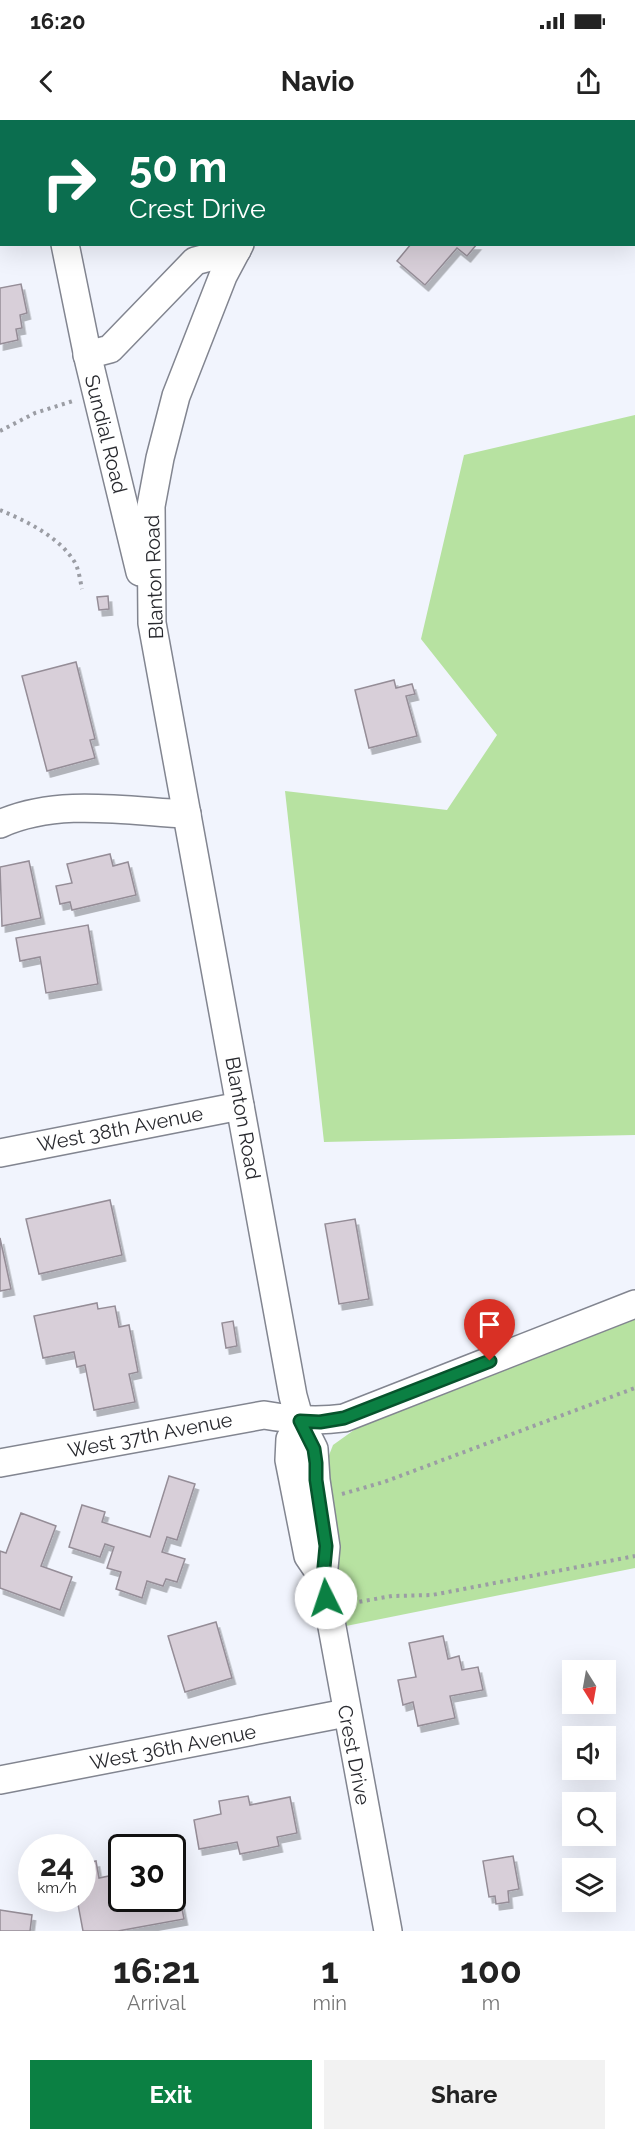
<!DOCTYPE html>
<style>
:root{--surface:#fff;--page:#f2f2f2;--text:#222;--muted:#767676;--accent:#0b8043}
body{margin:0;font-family:Raleway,sans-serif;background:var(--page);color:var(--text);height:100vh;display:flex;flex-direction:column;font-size:22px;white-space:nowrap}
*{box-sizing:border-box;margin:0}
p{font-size:20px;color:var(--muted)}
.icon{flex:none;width:33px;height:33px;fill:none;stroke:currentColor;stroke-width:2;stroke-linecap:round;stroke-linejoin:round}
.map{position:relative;height:1811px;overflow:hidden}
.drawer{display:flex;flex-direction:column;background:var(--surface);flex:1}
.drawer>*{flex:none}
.banner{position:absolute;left:0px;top:0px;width:636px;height:126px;box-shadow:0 6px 24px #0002;background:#0b6e4f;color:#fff;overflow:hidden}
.needle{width:39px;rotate:169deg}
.fabs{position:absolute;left:562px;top:1540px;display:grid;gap:12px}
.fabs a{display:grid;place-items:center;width:54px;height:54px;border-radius:0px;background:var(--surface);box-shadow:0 6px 24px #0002;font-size:30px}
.speed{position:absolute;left:18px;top:1714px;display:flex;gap:12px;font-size:30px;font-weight:700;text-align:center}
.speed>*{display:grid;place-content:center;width:78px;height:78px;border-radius:50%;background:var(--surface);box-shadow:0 6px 24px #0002;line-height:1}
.speed small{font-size:15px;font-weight:400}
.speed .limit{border:3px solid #111;border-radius:9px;background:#fff;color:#111}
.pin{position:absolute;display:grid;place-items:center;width:51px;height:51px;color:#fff;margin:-62px -26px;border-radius:50% 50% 50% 0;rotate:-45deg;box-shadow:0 0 6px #0007}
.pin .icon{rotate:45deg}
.me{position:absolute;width:66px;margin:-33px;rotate:356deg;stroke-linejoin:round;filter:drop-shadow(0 0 4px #0008)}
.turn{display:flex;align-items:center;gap:21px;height:126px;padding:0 30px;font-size:27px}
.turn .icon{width:78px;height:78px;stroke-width:2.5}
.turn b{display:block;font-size:42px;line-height:51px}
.eta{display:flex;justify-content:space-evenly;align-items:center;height:102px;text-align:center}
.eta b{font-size:36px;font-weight:700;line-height:42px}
.action{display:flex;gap:12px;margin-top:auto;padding:12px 30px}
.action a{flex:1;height:69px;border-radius:0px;background:var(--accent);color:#fff;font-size:24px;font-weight:700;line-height:69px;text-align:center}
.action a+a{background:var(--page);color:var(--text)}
.status{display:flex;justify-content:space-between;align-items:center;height:42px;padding:0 30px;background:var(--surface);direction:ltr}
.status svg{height:16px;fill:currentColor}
header{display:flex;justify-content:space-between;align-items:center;height:78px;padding:0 30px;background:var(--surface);font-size:27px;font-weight:700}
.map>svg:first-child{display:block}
</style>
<div class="status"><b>16:20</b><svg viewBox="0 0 49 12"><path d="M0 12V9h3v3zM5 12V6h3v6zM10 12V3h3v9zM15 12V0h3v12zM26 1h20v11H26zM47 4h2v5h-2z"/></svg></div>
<header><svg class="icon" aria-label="back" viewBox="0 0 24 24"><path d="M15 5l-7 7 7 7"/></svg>Navio<svg class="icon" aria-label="share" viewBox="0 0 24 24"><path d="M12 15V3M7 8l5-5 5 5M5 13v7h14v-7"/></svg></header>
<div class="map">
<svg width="635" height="1811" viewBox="0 0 635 1811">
<defs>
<filter id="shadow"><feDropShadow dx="3.5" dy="6" stdDeviation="0" flood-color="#0004"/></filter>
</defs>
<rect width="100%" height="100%" fill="#f1f4fd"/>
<g fill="#b7e2a1">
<polygon points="635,295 635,1015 324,1022 285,671 447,690 497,615 421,519 464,335"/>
<polygon points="635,1198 635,1448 341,1507 326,1343 333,1325 361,1305"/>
</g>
<g fill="#d8cfd9" stroke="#958d97" stroke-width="1.5" filter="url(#shadow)">
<polygon points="185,0 231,0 231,2"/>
<polygon points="411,124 477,124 467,136 457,128 425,165 397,141"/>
<polygon points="21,164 27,193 20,195 22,208 16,209 18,220 0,224 0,168"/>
<polygon points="108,476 109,489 99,490 97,477"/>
<polygon points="76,542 95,619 90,620 95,638 47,651 22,556"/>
<polygon points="394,560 396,568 412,564 415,574 406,576 417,616 369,628 355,570"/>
<polygon points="110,734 113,746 128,742 136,775 72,790 70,782 60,784 56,766 72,763 67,744"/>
<polygon points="29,741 41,798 2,806 0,747"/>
<polygon points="88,805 98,864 46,873 40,837 20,841 16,818"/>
<polygon points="110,1080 122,1135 39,1154 26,1099"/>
<polygon points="355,1099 369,1179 339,1184 325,1104"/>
<polygon points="0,1118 11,1169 0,1171"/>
<polygon points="97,1183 98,1189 115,1186 119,1207 129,1205 138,1252 129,1254 135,1282 94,1290 85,1245 77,1247 74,1232 43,1238 34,1196"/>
<polygon points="233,1201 237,1226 226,1228 222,1203"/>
<polygon points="169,1356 195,1364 177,1420 167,1417 162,1432 185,1439 177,1462 166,1459 163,1466 147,1461 142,1478 116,1469 121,1452 107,1448 114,1427 105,1424 100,1437 69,1427 82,1385 105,1392 102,1402 150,1417"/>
<polygon points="21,1393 56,1406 41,1446 72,1457 60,1490 0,1468 0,1431 6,1433"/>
<polygon points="216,1502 232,1558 185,1572 168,1516"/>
<polygon points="443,1516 448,1539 459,1536 462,1550 478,1547 483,1570 450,1576 455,1598 418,1606 413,1582 403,1585 398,1560 416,1557 409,1523"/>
<polygon points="248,1676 250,1685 290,1677 297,1713 277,1717 279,1726 240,1734 237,1722 199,1729 194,1700 221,1694 219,1681"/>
<polygon points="170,1722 171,1728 137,1728"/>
<polygon points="513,1736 519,1769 508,1771 509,1782 496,1784 495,1776 489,1777 483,1741"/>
<polygon points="172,1738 184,1799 118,1811 83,1811 77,1779 82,1779 82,1744 96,1741 99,1758 109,1756 111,1767 122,1765 122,1779 172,1779"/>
<polygon points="0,1790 32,1795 30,1811 0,1811"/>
</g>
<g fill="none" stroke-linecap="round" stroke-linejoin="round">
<g stroke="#828590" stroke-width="30">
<g id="minor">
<polyline points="40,0 41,2"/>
<polyline points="333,2 334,0"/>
<polyline points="65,124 89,242 140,452"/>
<polyline points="240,124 223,156 176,276 160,338 151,386 152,503 293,1276 300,1301 314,1329 316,1360 326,1427 323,1458 388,1811"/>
<polyline points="87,235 110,229 195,141 237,130"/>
<path d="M0,704C57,678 126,691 187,694"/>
<polyline points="0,1033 240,986"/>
<polyline points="300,1301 290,1319 289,1340 308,1436 323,1458"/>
<path d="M0,1343L264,1295C292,1300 316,1302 344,1298L635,1184"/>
<polyline points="0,1660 346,1593"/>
</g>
</g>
<g stroke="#9b9da4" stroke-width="4" stroke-dasharray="3 4.5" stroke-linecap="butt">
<polyline points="0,311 35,293 73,281"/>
<path d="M0,390C26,401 58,416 74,441C79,449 80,460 82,469"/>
<polyline points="342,1374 384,1362 635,1268"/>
<polyline points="352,1483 392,1476 432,1475 448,1472 635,1436"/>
</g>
<use href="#minor" stroke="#fff" stroke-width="27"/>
</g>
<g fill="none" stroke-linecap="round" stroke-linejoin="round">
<g stroke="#07532c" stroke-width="15">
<polyline id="route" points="326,1478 323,1458 326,1426 316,1360 316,1343 314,1329 300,1301 320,1302 344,1298 490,1241"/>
</g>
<use href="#route" stroke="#0b8043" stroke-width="10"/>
</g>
<g text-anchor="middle" stroke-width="4.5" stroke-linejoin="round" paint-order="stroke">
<g font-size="20" fill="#28292e" stroke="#fff">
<text transform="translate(106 314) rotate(76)" y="7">Sundial Road</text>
<text transform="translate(154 457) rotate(-92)" y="7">Blanton Road</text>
<text transform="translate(243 998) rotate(80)" y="7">Blanton Road</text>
<text transform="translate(120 1009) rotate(-11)" y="7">West 38th Avenue</text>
<text transform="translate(150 1315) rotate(-11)" y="7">West 37th Avenue</text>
<text transform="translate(173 1627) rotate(-11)" y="7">West 36th Avenue</text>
<text transform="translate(354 1635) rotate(79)" y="7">Crest Drive</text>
</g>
</g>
</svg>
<div class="fabs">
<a><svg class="needle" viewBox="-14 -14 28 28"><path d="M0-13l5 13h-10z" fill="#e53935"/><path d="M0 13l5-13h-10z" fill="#767676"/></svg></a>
<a><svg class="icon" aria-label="sound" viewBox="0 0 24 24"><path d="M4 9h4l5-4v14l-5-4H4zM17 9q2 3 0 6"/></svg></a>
<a><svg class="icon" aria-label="search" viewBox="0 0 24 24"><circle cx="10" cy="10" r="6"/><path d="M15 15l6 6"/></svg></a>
<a><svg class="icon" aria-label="layers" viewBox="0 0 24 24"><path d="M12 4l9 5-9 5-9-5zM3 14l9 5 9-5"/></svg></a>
</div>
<div class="speed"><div>24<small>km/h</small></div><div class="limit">30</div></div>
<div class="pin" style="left:490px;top:1241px;background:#d93025"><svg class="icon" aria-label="arrive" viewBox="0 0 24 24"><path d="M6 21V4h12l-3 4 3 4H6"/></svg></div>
<svg class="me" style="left:326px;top:1478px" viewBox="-20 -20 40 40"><circle r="19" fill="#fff"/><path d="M0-13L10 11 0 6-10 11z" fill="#0b8043"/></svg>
<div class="banner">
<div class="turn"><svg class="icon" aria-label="right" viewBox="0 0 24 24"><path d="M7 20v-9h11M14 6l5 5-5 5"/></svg><div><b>50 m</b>Crest Drive</div></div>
</div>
</div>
<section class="drawer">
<div class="eta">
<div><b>16:21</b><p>Arrival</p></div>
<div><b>1</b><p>min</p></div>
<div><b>100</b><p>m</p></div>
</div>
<div class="action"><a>Exit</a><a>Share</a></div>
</section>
